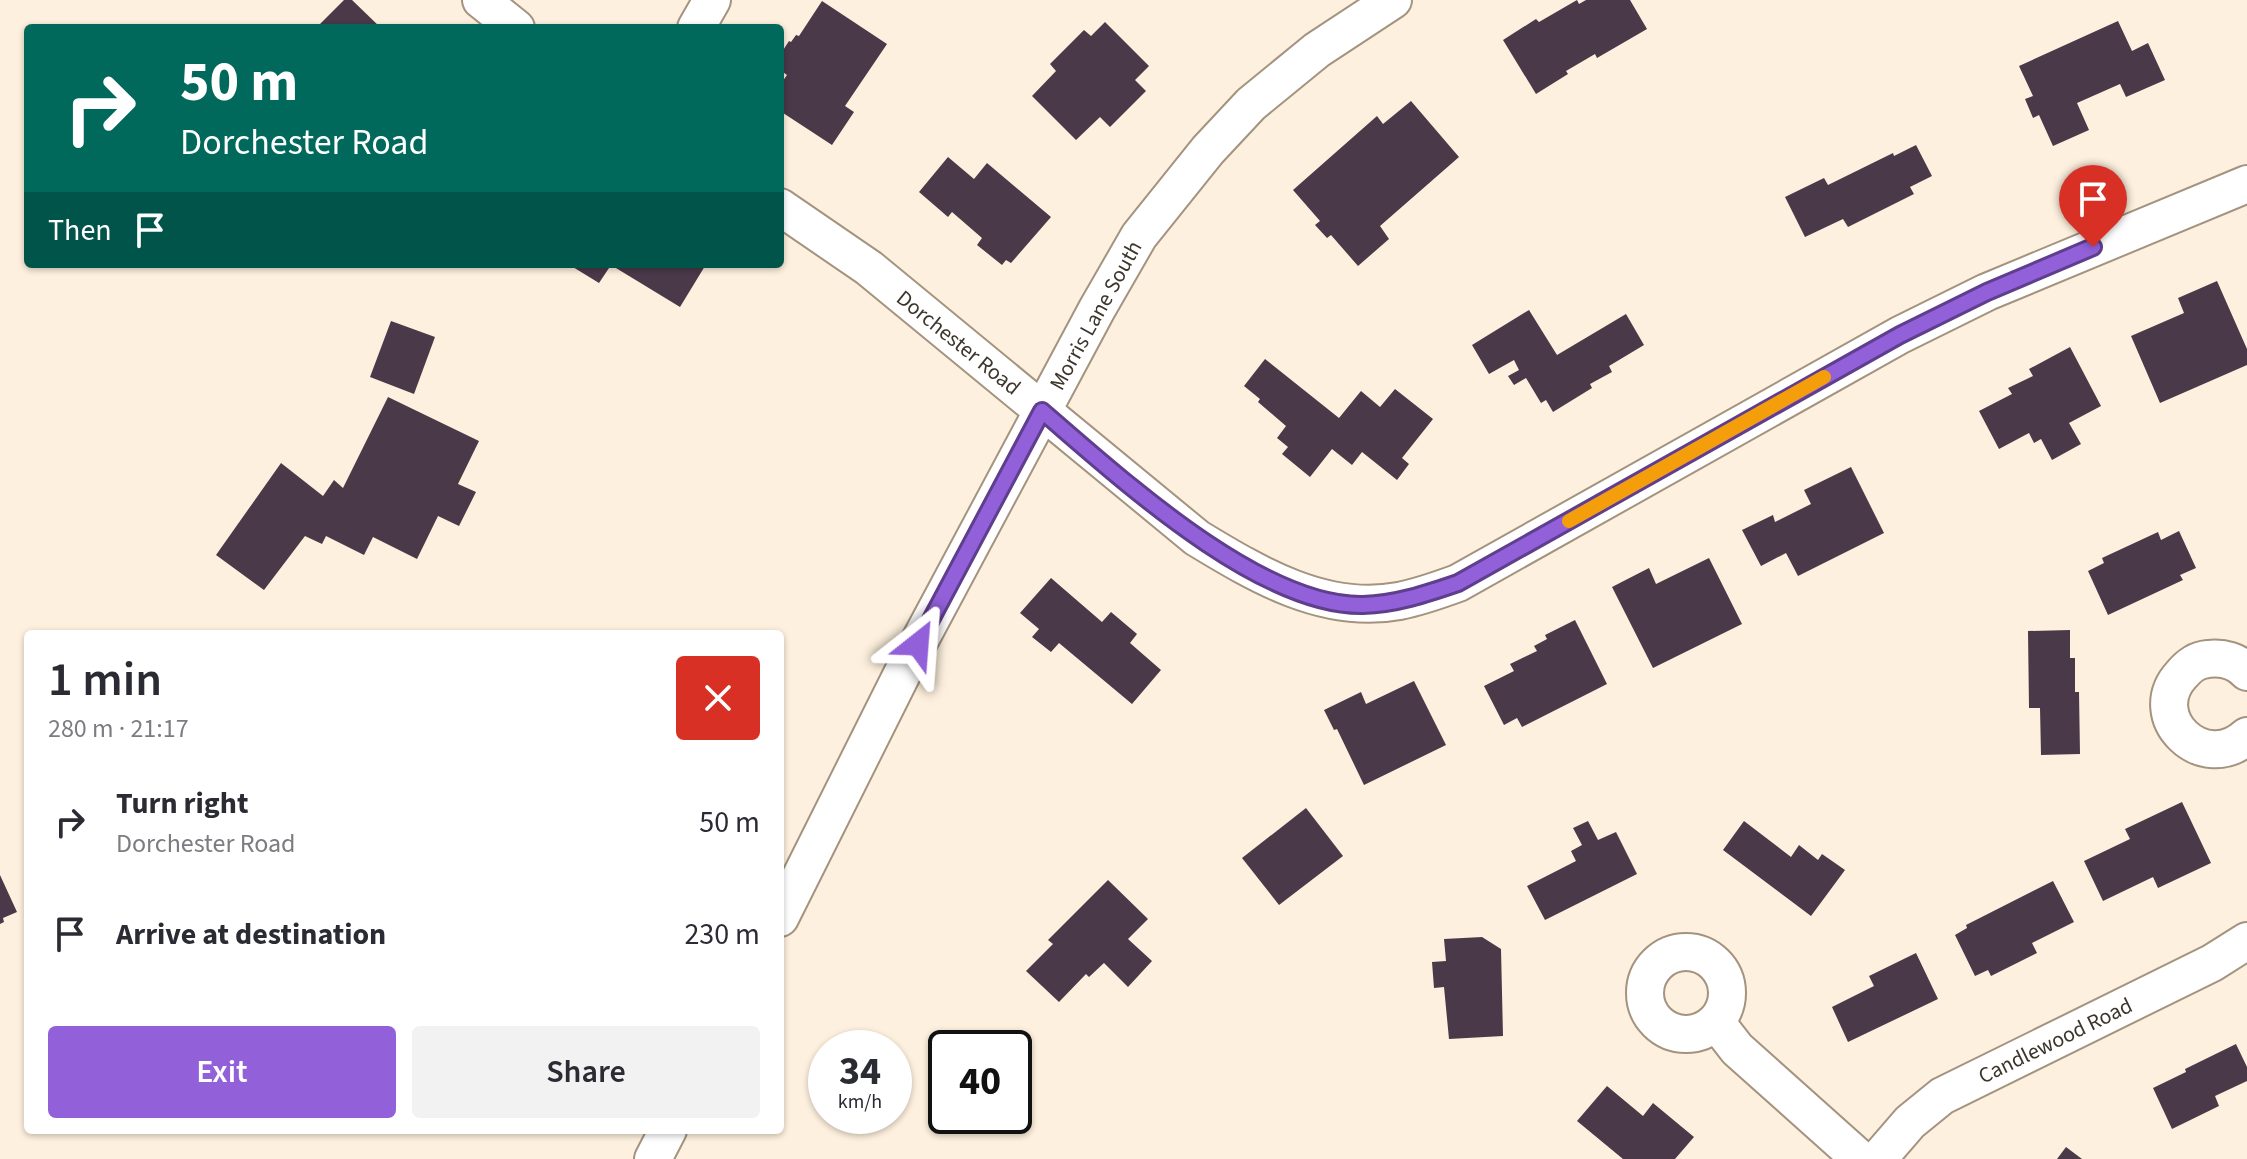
<!DOCTYPE html>
<meta charset="utf-8">
<style>
:root{--surface:#fff;--page:#f2f2f3;--text:#2b2b33;--muted:#7c7c81;--accent:#9260d9}
body{margin:0;font-family:"Source Sans 3",sans-serif;background:var(--page);color:var(--text);height:100vh;display:flex;flex-direction:column;font-size:30px;white-space:nowrap}
*{box-sizing:border-box;margin:0}
p{font-size:26px;color:var(--muted)}
.icon{flex:none;width:44px;height:44px;fill:none;stroke:currentColor;stroke-width:2;stroke-linecap:round;stroke-linejoin:round}
.map{position:relative;flex:1;overflow:hidden}
.details{position:absolute;left:24px;top:630px;width:760px;height:504px;display:flex;flex-direction:column;background:var(--surface);border-radius:8px;box-shadow:0 2px 6px #0004}
.details>*{flex:none}
.top-card{position:absolute;left:24px;top:24px;width:760px;height:244px;border-radius:8px;box-shadow:0 2px 6px #0004;background:#00695c;color:#fff;overflow:hidden}
.speed{position:absolute;left:808px;top:1030px;display:flex;gap:16px;font-size:40px;font-weight:700;text-align:center}
.speed>*{display:grid;place-content:center;width:104px;height:104px;border-radius:50%;background:var(--surface);box-shadow:0 2px 6px #0004;line-height:1}
.speed small{font-size:20px;font-weight:400}
.speed .limit{border:4px solid #111;border-radius:12px;background:#fff;color:#111}
.pin{position:absolute;display:grid;place-items:center;width:68px;height:68px;color:#fff;margin:-82px -34px;border-radius:50% 50% 50% 0;rotate:-45deg;box-shadow:0 0 8px #0007}
.pin .icon{rotate:45deg}
.me{position:absolute;width:88px;margin:-44px;rotate:28deg;stroke-linejoin:round;filter:drop-shadow(0 0 6px #0008)}
.turn{display:flex;align-items:center;gap:28px;height:168px;padding:0 24px;font-size:36px}
.turn .icon{width:104px;height:104px;stroke-width:2.5}
.turn b{display:block;font-size:56px;line-height:68px}
.then{display:flex;align-items:center;height:76px;padding:0 24px;background:#0003;gap:16px;font-size:30px}
.round{display:grid;place-items:center;flex:none;width:84px;height:84px;border-radius:8px;background:var(--page)}
.summary{display:flex;align-items:center;justify-content:space-between;height:136px;padding:0 24px}
h1{font-size:48px;font-weight:600;line-height:60px}
.primary-button{display:flex;gap:16px;margin-top:auto;padding:16px 24px}
.primary-button a{flex:1;height:92px;border-radius:8px;background:var(--accent);color:#fff;font-size:32px;font-weight:600;line-height:92px;text-align:center}
.primary-button a+a{background:var(--page);color:var(--text)}
ul{padding:0;list-style:none}
li{display:flex;align-items:center;gap:24px;height:112px;padding:0 24px}
li div{flex:1}
li b{display:block;font-size:30px}
li em{font-style:normal}
.map>svg:first-child{display:block}
</style>
<div class="map">
<svg width="2247" height="1159" viewBox="0 0 2247 1159">
<rect width="100%" height="100%" fill="#fef0de"/>
<g fill="#4a3949">
<polygon points="344,0 352,0 381,28 316,28"/>
<polygon points="1577,0 1579,4 1586,0 1630,0 1647,29 1597,58 1595,54 1566,71 1568,74 1536,94 1503,40 1536,19 1539,22"/>
<polygon points="822,1 887,44 845,106 854,112 832,145 780,111 780,85 787,75 780,70 780,55 789,41 791,42 796,35 799,36"/>
<polygon points="2118,21 2132,51 2148,43 2165,80 2126,97 2120,84 2077,103 2089,130 2053,146 2039,115 2033,118 2025,99 2033,96 2019,66"/>
<polygon points="1105,22 1149,66 1135,80 1146,91 1110,127 1100,117 1076,140 1032,96 1056,71 1050,64 1084,30 1091,36"/>
<polygon points="1411,101 1459,157 1380,226 1389,239 1358,266 1331,235 1327,238 1315,225 1320,221 1293,190 1377,116 1383,124"/>
<polygon points="1916,145 1932,176 1910,187 1914,194 1848,227 1843,219 1805,237 1785,197 1824,178 1828,185 1893,153 1894,156"/>
<polygon points="948,157 974,179 987,163 1051,217 1011,263 1006,260 1002,265 977,245 982,238 952,212 948,217 919,192"/>
<polygon points="568,264 701,264 705,266 680,307 611,265 599,283"/>
<polygon points="2217,281 2247,349 2247,365 2160,403 2131,336 2184,313 2178,298"/>
<polygon points="1529,310 1557,355 1626,314 1644,345 1609,366 1612,372 1590,384 1592,388 1553,412 1546,400 1541,403 1526,378 1514,385 1508,376 1519,370 1514,360 1489,374 1472,345"/>
<polygon points="391,321 435,337 414,394 370,377"/>
<polygon points="2070,347 2101,406 2069,423 2081,444 2052,460 2041,439 2034,443 2029,433 1999,449 1979,411 2012,394 2008,388 2033,376 2029,369"/>
<polygon points="1265,359 1339,418 1361,391 1380,407 1395,389 1433,419 1402,458 1409,464 1397,480 1362,452 1352,465 1332,449 1310,477 1282,454 1288,447 1277,438 1286,426 1258,402 1260,399 1244,386"/>
<polygon points="388,397 479,441 458,484 476,492 459,526 438,516 417,559 373,537 364,555 326,536 322,544 305,536 264,590 216,555 281,463 323,496 334,480 343,488"/>
<polygon points="1851,467 1884,533 1798,576 1786,553 1761,566 1742,530 1773,515 1775,522 1811,504 1804,490"/>
<polygon points="2179,531 2196,568 2180,575 2183,580 2108,615 2088,571 2104,563 2102,558 2158,532 2161,540"/>
<polygon points="1709,558 1742,624 1653,668 1612,587 1649,568 1656,584"/>
<polygon points="1051,578 1102,622 1111,612 1137,634 1130,643 1161,670 1132,704 1059,643 1051,652 1032,637 1039,629 1020,613"/>
<polygon points="1575,620 1607,684 1522,727 1517,718 1504,725 1484,686 1514,671 1510,664 1537,651 1534,646 1547,639 1545,635"/>
<polygon points="2070,630 2070,658 2075,658 2075,692 2079,692 2080,754 2041,755 2040,708 2029,708 2028,631"/>
<polygon points="1414,681 1446,745 1364,785 1337,729 1334,730 1324,710 1361,692 1366,704"/>
<polygon points="2182,802 2211,863 2158,888 2153,877 2103,901 2084,861 2130,839 2125,829"/>
<polygon points="1306,808 1343,856 1279,905 1242,858"/>
<polygon points="1588,821 1598,840 1616,832 1637,874 1545,920 1527,886 1576,861 1571,851 1582,845 1573,828"/>
<polygon points="1744,821 1791,857 1799,845 1818,860 1822,854 1845,870 1811,916 1723,850"/>
<polygon points="0,875 17,912 3,918 4,922 0,924"/>
<polygon points="1108,880 1148,919 1128,939 1152,961 1128,987 1104,963 1089,977 1086,974 1059,1002 1026,971 1053,944 1048,940"/>
<polygon points="2053,881 2074,922 2032,943 2037,953 1991,976 1988,970 1975,976 1955,935 1967,928 1966,925"/>
<polygon points="1482,937 1501,949 1503,1036 1449,1039 1444,987 1434,988 1432,962 1446,961 1444,939"/>
<polygon points="1916,953 1938,999 1848,1042 1832,1007 1874,986 1869,976"/>
<polygon points="2236,1044 2247,1067 2247,1081 2215,1096 2219,1106 2172,1129 2153,1088 2186,1072 2185,1069"/>
<polygon points="1607,1086 1643,1116 1653,1103 1694,1137 1675,1159 1623,1159 1577,1121"/>
<polygon points="2066,1147 2082,1159 2057,1159"/>
</g>
<g fill="none" stroke-linecap="round" stroke-linejoin="round">
<g stroke="#a3937f" stroke-width="40">
<g id="minor">
<polyline points="481,0 516,28"/>
<polyline points="696,28 712,0"/>
<path d="M780,207L869,268L1197,538C1258,575 1325,615 1399,601C1419,597 1439,590 1458,583L1900,335L1987,292L2247,184"/>
<path d="M2247,672C2237,661 2223,657 2208,659C2197,660 2190,665 2182,674C2142,717 2204,776 2247,736"/>
<polyline points="780,918 904,670 1097,309 1139,236 1208,150 1251,104 1317,50 1393,0"/>
<circle cx="1686" cy="993" r="41"/>
<polyline points="1716,1022 1737,1049 1860,1159"/>
<polyline points="653,1159 668,1130"/>
<polyline points="1878,1159 1910,1122 1942,1096 2212,963 2247,941"/>
</g>
</g>
<use href="#minor" stroke="#fff" stroke-width="36"/>
</g>
<g fill="none" stroke-linecap="round" stroke-linejoin="round">
<g stroke="#5f3e8d" stroke-width="20">
<path id="route" d="M918,644L1042,411C1118,476 1259,607 1363,605C1396,604 1426,594 1458,583L1900,335L1987,292L2093,247"/>
</g>
<use href="#route" stroke="#9260d9" stroke-width="14"/>
<polyline stroke="#f59e0b" stroke-width="14" points="1569,521 1824,377"/>
</g>
<g text-anchor="middle" stroke-width="8" stroke-linejoin="round" paint-order="stroke">
<g font-size="22" fill="#3c362d" stroke="#fff">
<text transform="translate(1095 315) rotate(-61)" y="8">Morris Lane South</text>
<text transform="translate(959 342) rotate(39)" y="8">Dorchester Road</text>
<text transform="translate(2055 1040) rotate(-26)" y="8">Candlewood Road</text>
</g>
</g>
</svg>
<div class="speed"><div>34<small>km/h</small></div><div class="limit">40</div></div>
<div class="pin" style="left:2093px;top:247px;background:#d93025"><svg class="icon" aria-label="arrive" viewBox="0 0 24 24"><path d="M6 21V4h12l-3 4 3 4H6"/></svg></div>
<svg class="me" style="left:918px;top:644px" viewBox="-20 -20 40 40"><path d="M0-17L14 15 0 8-14 15z" fill="#9260d9" stroke="#fff" stroke-width="4"/></svg>
<div class="top-card">
<div class="turn"><svg class="icon" aria-label="right" viewBox="0 0 24 24"><path d="M7 20v-9h11M14 6l5 5-5 5"/></svg><div><b>50 m</b>Dorchester Road</div></div>
<div class="then">Then<svg class="icon" aria-label="arrive" viewBox="0 0 24 24"><path d="M6 21V4h12l-3 4 3 4H6"/></svg></div>
</div>
<section class="details">
<div class="summary"><div><h1>1 min</h1><p>280 m · 21:17</p></div><a class="round" style="background:#d93025;color:#fff"><svg class="icon" aria-label="close" viewBox="0 0 24 24"><path d="M6 6l12 12M18 6L6 18"/></svg></a></div>
<ul>
<li><svg class="icon" aria-label="right" viewBox="0 0 24 24"><path d="M7 20v-9h11M14 6l5 5-5 5"/></svg><div><b>Turn right</b><p>Dorchester Road</p></div><em>50 m</em></li>
<li><svg class="icon" aria-label="arrive" viewBox="0 0 24 24"><path d="M6 21V4h12l-3 4 3 4H6"/></svg><div><b>Arrive at destination</b></div><em>230 m</em></li>
</ul>
<div class="primary-button"><a>Exit</a><a>Share</a></div>
</section>
</div>
